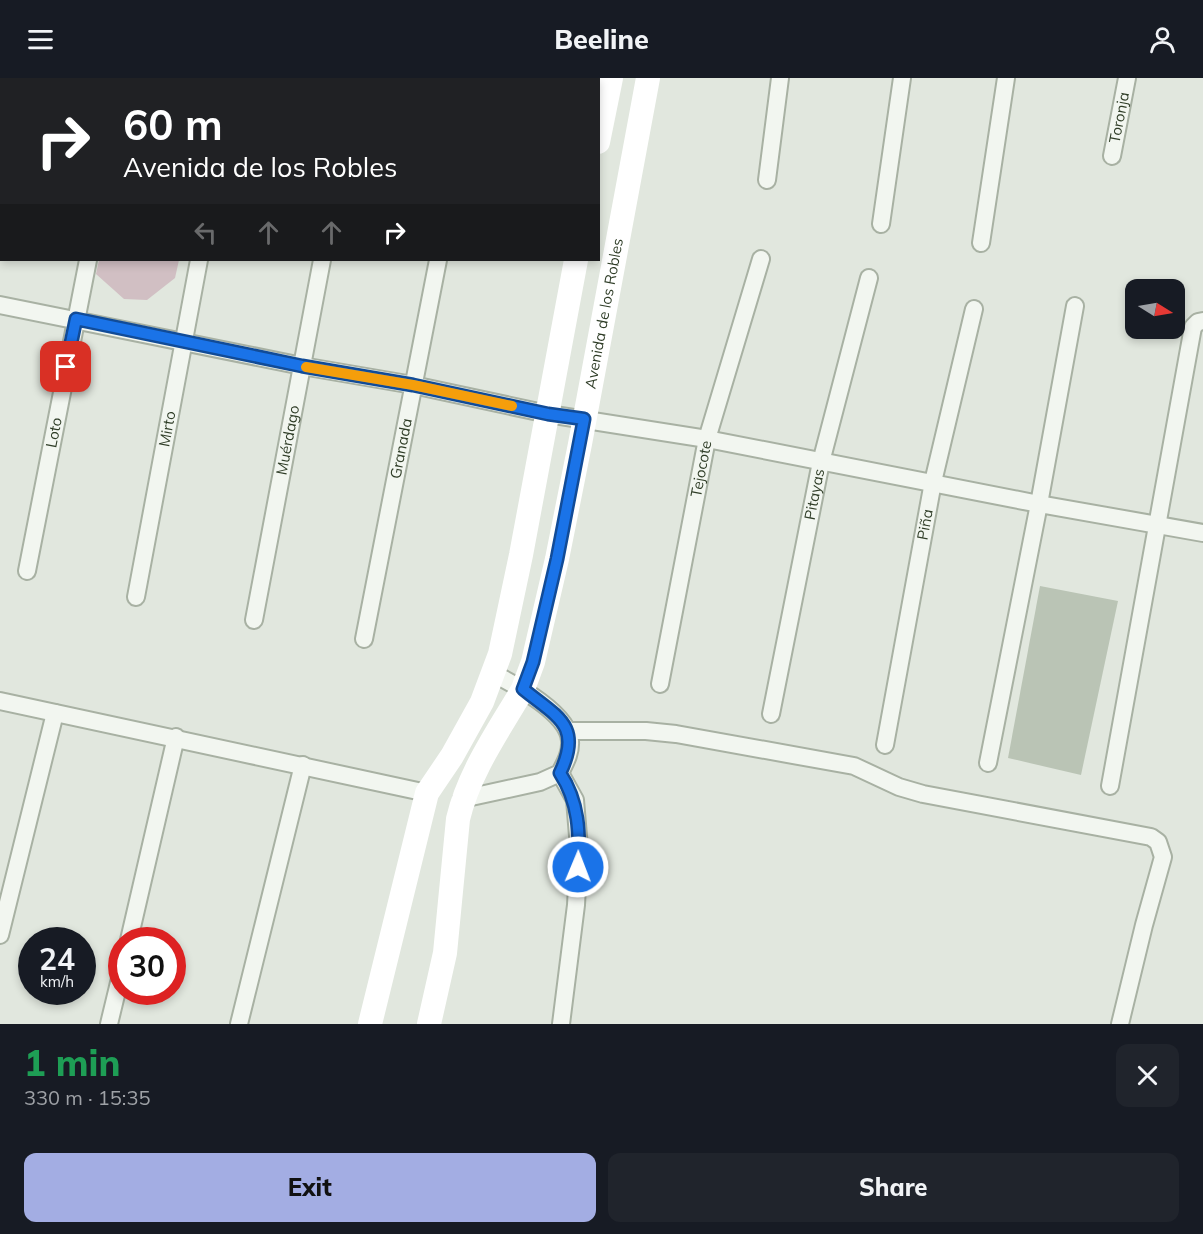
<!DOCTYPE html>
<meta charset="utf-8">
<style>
:root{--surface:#171b24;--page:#20242c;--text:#f1f3f6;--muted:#9ea1a6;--accent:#a3ade3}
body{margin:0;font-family:Mulish,sans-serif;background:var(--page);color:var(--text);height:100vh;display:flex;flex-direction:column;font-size:22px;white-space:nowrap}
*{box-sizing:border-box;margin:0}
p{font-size:20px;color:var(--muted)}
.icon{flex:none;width:33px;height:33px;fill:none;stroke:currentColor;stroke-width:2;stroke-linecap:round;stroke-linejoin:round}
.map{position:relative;height:946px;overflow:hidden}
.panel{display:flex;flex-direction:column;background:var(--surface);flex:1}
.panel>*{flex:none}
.guide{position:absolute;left:0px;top:0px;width:600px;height:183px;box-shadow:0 3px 9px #0003;background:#202124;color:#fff;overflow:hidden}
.needle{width:39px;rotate:101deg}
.fabs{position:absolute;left:1125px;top:201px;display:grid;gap:12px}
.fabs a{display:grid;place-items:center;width:60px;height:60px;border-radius:12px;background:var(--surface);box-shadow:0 3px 9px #0003;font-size:30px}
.speed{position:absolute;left:18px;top:849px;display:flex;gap:12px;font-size:30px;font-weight:700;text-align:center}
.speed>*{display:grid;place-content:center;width:78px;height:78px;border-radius:50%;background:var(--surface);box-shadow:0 3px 9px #0003;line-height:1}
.speed small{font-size:15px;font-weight:400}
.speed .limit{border:9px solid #d22;background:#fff;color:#111}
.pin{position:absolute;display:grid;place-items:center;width:51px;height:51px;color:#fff;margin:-26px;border-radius:12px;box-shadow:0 3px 9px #0006}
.me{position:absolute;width:66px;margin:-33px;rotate:1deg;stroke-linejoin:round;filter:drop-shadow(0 0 4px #0008)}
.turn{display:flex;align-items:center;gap:21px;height:126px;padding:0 24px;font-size:27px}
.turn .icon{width:78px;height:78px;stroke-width:2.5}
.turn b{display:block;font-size:42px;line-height:51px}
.lanes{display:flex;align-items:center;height:57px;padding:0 24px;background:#0003;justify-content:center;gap:30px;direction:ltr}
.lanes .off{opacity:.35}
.round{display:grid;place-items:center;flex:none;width:63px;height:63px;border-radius:12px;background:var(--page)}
.headline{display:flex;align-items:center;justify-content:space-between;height:102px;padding:0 24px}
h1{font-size:36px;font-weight:800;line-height:45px;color:#1e9e55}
.primary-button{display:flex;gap:12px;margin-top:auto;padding:12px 24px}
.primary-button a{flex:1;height:69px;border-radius:12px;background:var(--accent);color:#111;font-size:24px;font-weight:800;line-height:69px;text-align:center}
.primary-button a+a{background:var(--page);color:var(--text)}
header{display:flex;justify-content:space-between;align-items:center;height:78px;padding:0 24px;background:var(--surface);font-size:27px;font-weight:800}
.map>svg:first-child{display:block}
</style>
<header><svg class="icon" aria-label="menu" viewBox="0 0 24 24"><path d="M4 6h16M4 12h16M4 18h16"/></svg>Beeline<svg class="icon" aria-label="person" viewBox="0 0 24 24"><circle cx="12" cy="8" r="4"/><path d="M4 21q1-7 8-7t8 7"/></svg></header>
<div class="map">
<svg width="1203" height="946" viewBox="0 0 1203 946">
<rect width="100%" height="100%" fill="#e1e7de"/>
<polygon fill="#d1bfc3" points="99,182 179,182 175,200 147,222 124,221 96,196"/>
<polygon fill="#bac4b5" points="1040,508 1118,523 1081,697 1008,680"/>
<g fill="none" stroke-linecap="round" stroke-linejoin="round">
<g stroke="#a8b1a3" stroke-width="20">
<g id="street">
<polyline points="124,2 124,0"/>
<polyline points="232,2 233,0"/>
<polyline points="356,2 356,0"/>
<polyline points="473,2 473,0"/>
<polyline points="0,9 2,0"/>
<path id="s1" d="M1112,78L1127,0"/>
<polyline points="767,102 780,0"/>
<polyline points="881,146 902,0"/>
<polyline points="981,165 1006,0"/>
<polyline points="0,227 302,288 413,307 548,336 707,361 1039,426 1203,455"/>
<path id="s2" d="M27,493L88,182"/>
<path id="s3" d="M136,519L199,182"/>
<path id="s4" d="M254,542L322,182"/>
<path id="s5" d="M364,561L438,182"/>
<path id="s6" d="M660,606L707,361L761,181"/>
<polyline points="0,623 427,715"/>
<path id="s7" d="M771,636L821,384L869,200"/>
<polyline points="568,653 646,653 676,656 854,688 899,709 923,716 1151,759 1158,764 1163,779 1144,847 1120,946"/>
<path id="s8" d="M885,667L933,404L974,231"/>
<polyline points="988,685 1039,426 1075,228"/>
<polyline points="560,695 575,722 579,770 576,827 561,946"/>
<polyline points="1110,708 1193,249 1198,244 1203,243"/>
<path d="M462,721L540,704L560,695C565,685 571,675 570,663C569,636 516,607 494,596"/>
<polyline points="0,857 55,635"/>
<polyline points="129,862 176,659"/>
<polyline points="109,946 122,892"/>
<polyline points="239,946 303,687"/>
</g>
</g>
<use href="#street" stroke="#f2f6f0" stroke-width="16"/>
<g stroke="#fff" stroke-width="24">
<polyline points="598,64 611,0"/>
<polyline points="370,946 427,715 452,678 482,624 500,576 521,477 576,182"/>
<path id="s9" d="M429,946L445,875L458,741C469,694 499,652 523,611L533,584L557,481L580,366L648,0"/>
</g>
</g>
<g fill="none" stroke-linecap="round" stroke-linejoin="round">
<g stroke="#114b97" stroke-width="15">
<path id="route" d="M66,289L76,241L302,288L413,307L548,336L584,341L557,481L533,584L523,611C557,639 583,647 560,695C579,724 580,755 578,789"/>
</g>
<use href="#route" stroke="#1a73e8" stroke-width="10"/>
<polyline stroke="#f59e0b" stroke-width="10" points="306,289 413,307 512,328"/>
</g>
<g text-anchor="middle" stroke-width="4.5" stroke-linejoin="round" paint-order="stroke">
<g font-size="15" fill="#2f3d27" stroke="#f0f5ed">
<text dy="5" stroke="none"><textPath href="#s1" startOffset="39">Toronja</textPath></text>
<text dy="5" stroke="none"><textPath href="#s9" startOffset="738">Avenida de los Robles</textPath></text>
<text dy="5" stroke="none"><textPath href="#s3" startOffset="171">Mirto</textPath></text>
<text dy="5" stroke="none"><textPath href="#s2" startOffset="141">Loto</textPath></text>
<text dy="5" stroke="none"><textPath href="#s4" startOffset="183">Muérdago</textPath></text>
<text dy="5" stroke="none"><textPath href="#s5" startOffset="194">Granada</textPath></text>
<text dy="5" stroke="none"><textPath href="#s6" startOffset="219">Tejocote</textPath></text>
<text dy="5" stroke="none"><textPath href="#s7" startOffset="224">Pitayas</textPath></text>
<text dy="5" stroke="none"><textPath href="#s8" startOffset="224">Piña</textPath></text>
</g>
</g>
</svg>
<div class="fabs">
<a><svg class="needle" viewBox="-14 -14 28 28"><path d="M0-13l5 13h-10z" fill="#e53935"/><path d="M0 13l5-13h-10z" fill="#9ea1a6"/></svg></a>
</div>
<div class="speed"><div>24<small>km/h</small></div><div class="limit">30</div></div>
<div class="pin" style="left:66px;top:289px;background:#d93025"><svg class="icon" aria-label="arrive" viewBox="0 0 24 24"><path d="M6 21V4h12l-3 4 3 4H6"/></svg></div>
<svg class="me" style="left:578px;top:789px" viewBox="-20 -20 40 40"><circle r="17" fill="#1a73e8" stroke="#fff" stroke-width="3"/><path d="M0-11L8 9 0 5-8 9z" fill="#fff"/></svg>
<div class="guide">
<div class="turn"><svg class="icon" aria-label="right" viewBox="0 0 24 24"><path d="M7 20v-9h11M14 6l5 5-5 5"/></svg><div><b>60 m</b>Avenida de los Robles</div></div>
<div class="lanes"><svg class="icon off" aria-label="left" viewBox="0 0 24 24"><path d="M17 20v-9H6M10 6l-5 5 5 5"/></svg><svg class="icon off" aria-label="ahead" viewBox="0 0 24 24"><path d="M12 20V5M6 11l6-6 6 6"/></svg><svg class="icon off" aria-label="ahead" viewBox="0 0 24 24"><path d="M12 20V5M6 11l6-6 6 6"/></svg><svg class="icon" aria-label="right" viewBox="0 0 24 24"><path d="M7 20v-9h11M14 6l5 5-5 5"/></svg></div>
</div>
</div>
<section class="panel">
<div class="headline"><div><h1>1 min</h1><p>330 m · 15:35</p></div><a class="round"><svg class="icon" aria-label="close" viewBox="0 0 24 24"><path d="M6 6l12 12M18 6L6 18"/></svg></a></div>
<div class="primary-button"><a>Exit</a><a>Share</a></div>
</section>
